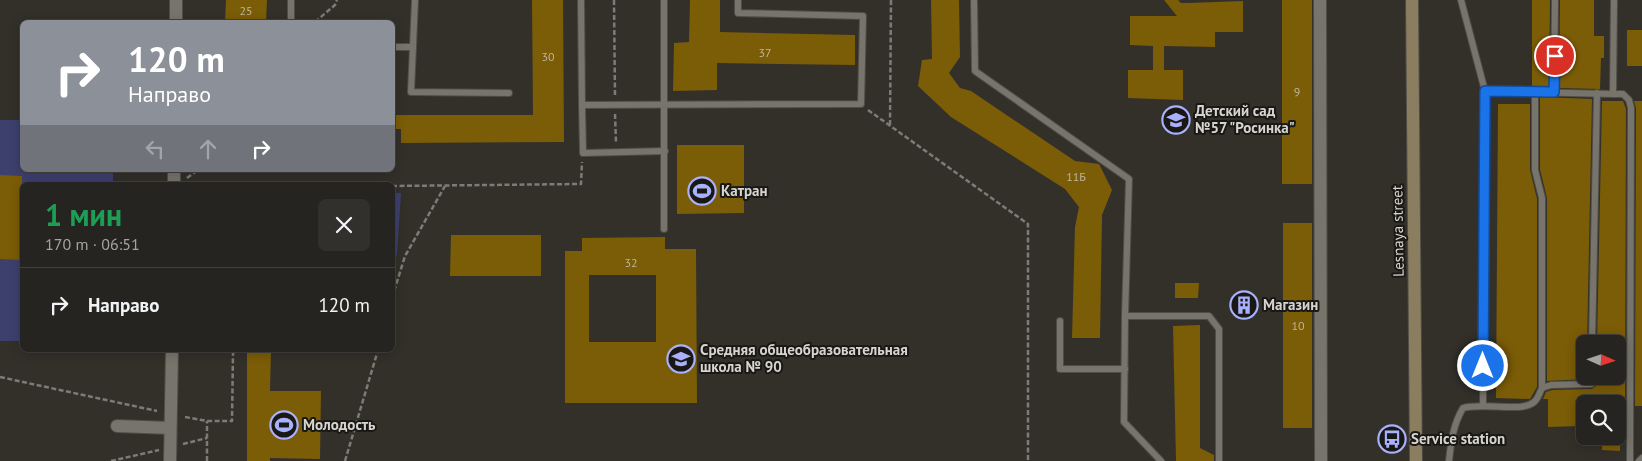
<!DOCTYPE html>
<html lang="ru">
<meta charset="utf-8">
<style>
:root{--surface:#262420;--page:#32302d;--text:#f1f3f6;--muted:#a4a4a5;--line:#42413e}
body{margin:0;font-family:"PT Sans",sans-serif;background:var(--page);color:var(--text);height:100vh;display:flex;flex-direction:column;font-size:19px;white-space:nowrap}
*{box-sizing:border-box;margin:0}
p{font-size:16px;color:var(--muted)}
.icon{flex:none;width:28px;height:28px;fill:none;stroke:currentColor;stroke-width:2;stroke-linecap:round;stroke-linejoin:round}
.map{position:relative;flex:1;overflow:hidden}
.drawer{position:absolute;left:20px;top:182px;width:375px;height:170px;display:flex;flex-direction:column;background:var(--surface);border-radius:8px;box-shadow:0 2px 12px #0003,0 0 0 1px var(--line)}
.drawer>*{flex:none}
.hud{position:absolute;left:20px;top:20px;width:375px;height:152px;border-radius:8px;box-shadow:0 2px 12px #0003,0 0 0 1px var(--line);background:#8c9099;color:#fff;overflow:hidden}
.needle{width:32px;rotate:93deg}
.buttons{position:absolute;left:1576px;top:335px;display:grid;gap:10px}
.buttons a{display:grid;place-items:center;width:50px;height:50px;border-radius:8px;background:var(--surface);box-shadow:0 2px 12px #0003,0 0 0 1px var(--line);font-size:25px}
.pin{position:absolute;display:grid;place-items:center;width:42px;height:42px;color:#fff;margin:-21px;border:2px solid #fff;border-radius:50%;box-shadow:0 1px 5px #0007}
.me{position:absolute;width:55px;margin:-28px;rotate:0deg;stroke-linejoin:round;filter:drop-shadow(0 0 4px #0008)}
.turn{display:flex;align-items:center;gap:18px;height:105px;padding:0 25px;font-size:22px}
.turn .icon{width:65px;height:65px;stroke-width:2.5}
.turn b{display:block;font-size:35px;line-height:42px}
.lanes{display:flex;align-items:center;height:48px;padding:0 25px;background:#0003;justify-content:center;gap:25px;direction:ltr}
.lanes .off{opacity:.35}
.round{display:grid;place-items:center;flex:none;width:52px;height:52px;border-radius:8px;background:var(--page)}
.head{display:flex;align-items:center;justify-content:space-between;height:85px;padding:0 25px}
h1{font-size:30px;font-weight:600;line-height:38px;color:#1e9e55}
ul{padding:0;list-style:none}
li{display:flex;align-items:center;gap:15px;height:75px;padding:0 25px;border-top:1px solid var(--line)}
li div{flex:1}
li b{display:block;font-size:19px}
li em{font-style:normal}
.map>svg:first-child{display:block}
</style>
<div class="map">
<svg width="1642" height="461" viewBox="0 0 1642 461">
<rect width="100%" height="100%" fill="#33302a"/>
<g fill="#3d406d">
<polygon points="0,120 22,120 22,170 113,170 113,185 22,185 22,341 0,341"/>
<polygon points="393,193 401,193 397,254 393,268"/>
</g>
<g fill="#7b5c07" fill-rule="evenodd">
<polygon points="226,0 267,0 266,22 225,22"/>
<polygon points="532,0 563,0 564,142 401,143 401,129 392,129 392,115 533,115"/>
<polygon points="690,0 720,0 720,32 855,35 855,65 717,63 717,90 673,91 674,43 689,42"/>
<polygon points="931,0 959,0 960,57 949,73 960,88 971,91 1075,161 1099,164 1112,190 1102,215 1100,338 1072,338 1075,227 1079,207 1065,189 951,117 918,86 922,60 932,59"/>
<polygon points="1164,0 1178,0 1181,3 1188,3 1243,1 1243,32 1215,32 1215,47 1164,46 1164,70 1183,70 1183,100 1128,98 1128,70 1153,70 1153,46 1130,45 1130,16 1177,16"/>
<rect x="1282" y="0" width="30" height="184"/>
<polygon points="1532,0 1550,0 1549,88 1532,87"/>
<polygon points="1560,0 1594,0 1594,36 1604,36 1604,58 1601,58 1600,89 1559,88"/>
<rect x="1627" y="30" width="15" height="36"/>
<polygon points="1540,97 1592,99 1587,344 1581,344 1581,376 1586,376 1586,379 1547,381 1547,198 1540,169"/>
<polygon points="1602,101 1623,101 1626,109 1625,406 1618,406 1618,404 1581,404 1581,426 1548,427 1548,399 1543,399 1546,392 1552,390 1592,389 1596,386 1596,376 1618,376 1618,344 1597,344"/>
<polygon points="1634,101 1642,101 1642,406 1635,406 1636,108"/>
<polygon points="1498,104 1530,104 1530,170 1537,199 1537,387 1530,399 1496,398"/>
<polygon points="677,145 744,145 744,213 677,214"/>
<polygon points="0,175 22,176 22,260 0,259"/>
<rect x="1283" y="223" width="29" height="205"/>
<polygon points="451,235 541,235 541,276 450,276"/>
<path d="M665,237V249H696L697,403H565V251H582V238ZM589,275H656V342H589Z"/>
<polygon points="1175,283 1199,283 1198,298 1175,298"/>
<polygon points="1238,293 1252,293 1250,317 1236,317"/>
<polygon points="1200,325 1200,448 1214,455 1214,461 1176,461 1173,326"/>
<polygon points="247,350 271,350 270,391 321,391 320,459 270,458 270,461 247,461"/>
<polygon points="1602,436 1620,436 1620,451 1602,450"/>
</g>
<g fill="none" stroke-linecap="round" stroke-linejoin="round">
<g stroke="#4f4d47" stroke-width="8">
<g id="service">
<polyline points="415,0 411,92 509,93"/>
<polyline points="581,0 582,105"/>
<polyline points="664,0 664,229"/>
<polyline points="974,0 975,71 1129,179 1125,316 1209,316 1219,329 1219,461"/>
<polyline points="1461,0 1485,91 1613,94 1614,0"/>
<polyline points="291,22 291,0"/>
<polyline points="392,47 413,47"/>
<polyline points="1554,92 1555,0"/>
<polyline points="1613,94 1623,94 1629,100 1631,108 1630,461"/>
<polyline points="665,151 583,153 582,105 861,104 863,16 738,13 738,0"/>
<polyline points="1125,316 1124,422 1161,461"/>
<polyline points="1060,321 1060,369 1125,369"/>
<polyline points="1592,344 1597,93"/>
<polyline points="1542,388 1551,385 1591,384 1591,376"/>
<polyline points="1483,405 1485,91"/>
<path d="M1449,461C1451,442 1453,425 1463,408C1482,402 1522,413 1534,402C1538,399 1540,392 1542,388V198L1535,170V92"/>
<polyline points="1639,461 1642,458"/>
</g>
</g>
<g stroke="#4f4d47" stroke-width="14">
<g id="minor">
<polyline points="176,0 176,22"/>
<polyline points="1320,0 1321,461"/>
<polyline points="174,185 174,170"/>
<polyline points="117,426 170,428"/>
<polyline points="170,461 172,350"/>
</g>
</g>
<g stroke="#4f4d47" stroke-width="14">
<polyline id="secondary" points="1412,0 1416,461"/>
</g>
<g stroke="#7d7b75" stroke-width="2.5" stroke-dasharray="5 2.5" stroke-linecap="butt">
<polyline points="614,0 615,96"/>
<polyline points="315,22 335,5 337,0"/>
<polyline points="868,110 1028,224 1028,461"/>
<polyline points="615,114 616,143"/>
<polyline points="890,125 891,0"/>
<polyline points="187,178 198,170"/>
<polyline points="392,186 581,184 582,162"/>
<polyline points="392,298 405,256 445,186"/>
<polyline points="0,377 157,411"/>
<polyline points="185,417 207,421 232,421 233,353 236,350"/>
<polyline points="183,444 207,438"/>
<polyline points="111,461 159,450"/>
<polyline points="207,461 207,421"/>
<polyline points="345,461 378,350"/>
</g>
<use href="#service" stroke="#77746c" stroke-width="6"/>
<use href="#minor" stroke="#77746c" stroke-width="12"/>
<use href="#secondary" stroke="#8a7d60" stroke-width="12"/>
</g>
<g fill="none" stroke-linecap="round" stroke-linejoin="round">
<g stroke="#114b97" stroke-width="12">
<polyline id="route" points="1483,366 1485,91 1554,92 1555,56"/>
</g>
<use href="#route" stroke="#1a73e8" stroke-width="9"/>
</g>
<defs>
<g id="school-ring" transform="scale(1.4375)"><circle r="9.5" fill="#1a1815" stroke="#a9b0fc" stroke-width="1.5"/><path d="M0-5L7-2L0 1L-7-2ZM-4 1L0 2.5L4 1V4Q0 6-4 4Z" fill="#a9b0fc"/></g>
<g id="stadium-ring" transform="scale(1.4375)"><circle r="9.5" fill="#1a1815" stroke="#a9b0fc" stroke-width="1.5"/><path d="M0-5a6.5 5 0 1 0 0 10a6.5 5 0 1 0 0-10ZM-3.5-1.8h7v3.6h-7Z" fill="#a9b0fc"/></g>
<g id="building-ring" transform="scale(1.4375)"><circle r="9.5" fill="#1a1815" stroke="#a9b0fc" stroke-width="1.5"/><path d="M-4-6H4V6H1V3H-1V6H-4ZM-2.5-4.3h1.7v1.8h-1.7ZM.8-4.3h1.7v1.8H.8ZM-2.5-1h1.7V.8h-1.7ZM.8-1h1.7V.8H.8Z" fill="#a9b0fc"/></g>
<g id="bus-ring" transform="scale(1.4375)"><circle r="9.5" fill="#1a1815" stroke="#a9b0fc" stroke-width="1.5"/><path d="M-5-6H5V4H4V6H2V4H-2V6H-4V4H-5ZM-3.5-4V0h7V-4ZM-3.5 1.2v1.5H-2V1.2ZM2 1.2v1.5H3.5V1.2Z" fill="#a9b0fc"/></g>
</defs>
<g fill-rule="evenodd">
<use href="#school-ring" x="1176" y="120"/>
<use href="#stadium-ring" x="702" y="191"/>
<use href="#building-ring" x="1244" y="305"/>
<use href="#school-ring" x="681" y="359"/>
<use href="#stadium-ring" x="284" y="425"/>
<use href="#bus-ring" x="1392" y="439"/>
</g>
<g text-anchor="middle" stroke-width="4" stroke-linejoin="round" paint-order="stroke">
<g font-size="12" fill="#bfb69d">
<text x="246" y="15">25</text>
<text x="765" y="57">37</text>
<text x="548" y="61">30</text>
<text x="1297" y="96">9</text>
<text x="1076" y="181">11Б</text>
<text x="631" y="267">32</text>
<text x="1298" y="330">10</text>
</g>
<g font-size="15" font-weight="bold" fill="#d6d4cf" stroke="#1a1815" text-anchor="start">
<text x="1195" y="116">Детский сад<tspan x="1195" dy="17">№57 "Росинка"</tspan></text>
<text x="721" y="196">Катран</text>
<text x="1263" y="310">Магазин</text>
<text x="700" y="355">Средняя общеобразовательная<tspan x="700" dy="17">школа № 90</tspan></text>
<text x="303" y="430">Молодость</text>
<text x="1411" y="444">Service station</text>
</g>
<g font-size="15" fill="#d6d4cf" stroke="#1a1815">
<text transform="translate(1398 231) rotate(-91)" y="5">Lesnaya street</text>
</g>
</g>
</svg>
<div class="buttons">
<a><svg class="needle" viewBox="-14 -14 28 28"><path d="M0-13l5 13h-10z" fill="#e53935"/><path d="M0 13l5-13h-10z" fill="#a4a4a5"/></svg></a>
<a><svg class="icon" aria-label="search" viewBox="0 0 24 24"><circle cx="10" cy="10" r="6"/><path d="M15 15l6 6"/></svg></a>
</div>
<div class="pin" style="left:1555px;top:56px;background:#d93025"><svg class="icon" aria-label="arrive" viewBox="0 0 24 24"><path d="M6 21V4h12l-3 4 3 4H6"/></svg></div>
<svg class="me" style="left:1483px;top:366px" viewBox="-20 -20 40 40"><circle r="17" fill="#1a73e8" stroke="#fff" stroke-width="3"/><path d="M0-11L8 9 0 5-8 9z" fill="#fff"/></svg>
<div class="hud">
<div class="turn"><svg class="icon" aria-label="right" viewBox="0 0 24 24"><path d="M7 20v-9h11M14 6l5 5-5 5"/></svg><div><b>120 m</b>Направо</div></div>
<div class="lanes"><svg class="icon off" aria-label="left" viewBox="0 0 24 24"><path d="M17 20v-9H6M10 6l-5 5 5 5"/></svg><svg class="icon off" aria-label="ahead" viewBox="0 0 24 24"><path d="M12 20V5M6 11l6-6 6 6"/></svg><svg class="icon" aria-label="right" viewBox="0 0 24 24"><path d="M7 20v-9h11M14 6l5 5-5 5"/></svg></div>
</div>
<section class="drawer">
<div class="head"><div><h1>1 мин</h1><p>170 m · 06:51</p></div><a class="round"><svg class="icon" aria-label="close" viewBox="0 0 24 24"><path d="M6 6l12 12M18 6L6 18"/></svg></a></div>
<ul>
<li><svg class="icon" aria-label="right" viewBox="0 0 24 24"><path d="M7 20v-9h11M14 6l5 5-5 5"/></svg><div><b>Направо</b></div><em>120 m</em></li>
</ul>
</section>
</div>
